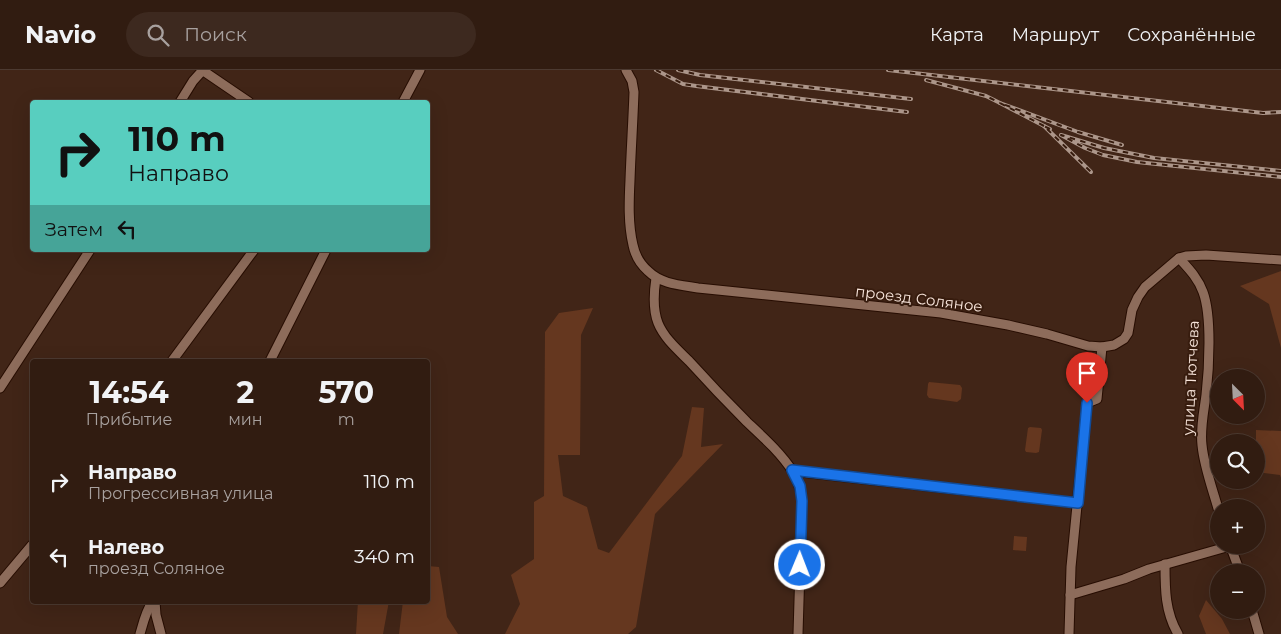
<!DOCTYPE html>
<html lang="ru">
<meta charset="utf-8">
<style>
:root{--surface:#311c11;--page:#3d291f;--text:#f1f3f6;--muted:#a8a19f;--line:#4c3a31}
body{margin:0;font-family:Montserrat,sans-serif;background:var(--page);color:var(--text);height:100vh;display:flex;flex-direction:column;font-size:19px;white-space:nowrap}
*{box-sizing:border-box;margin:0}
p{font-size:16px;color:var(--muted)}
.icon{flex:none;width:28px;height:28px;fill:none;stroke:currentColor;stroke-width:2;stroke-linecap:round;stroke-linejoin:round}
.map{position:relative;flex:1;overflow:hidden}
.side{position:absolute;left:30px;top:289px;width:400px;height:245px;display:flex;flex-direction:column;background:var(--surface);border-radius:5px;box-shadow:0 5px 20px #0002,0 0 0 1px var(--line)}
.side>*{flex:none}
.banner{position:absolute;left:30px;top:30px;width:400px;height:152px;border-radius:5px;box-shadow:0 5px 20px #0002,0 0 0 1px var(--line);background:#58cebf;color:#111;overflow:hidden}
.needle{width:32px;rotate:156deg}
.tools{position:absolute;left:1210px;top:299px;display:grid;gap:10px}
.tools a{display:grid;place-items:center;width:55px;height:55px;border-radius:50%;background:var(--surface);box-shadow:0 5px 20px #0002,0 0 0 1px var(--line);font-size:25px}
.pin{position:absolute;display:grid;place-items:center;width:42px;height:42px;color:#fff;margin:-51px -21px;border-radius:50% 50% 50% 0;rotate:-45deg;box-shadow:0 0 5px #0007}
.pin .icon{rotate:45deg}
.me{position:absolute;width:55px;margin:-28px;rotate:1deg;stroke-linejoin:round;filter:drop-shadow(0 0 4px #0008)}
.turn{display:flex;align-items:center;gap:18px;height:105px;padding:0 15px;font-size:22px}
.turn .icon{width:65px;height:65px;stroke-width:2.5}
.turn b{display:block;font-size:35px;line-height:42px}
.then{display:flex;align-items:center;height:48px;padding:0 15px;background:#0003;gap:10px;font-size:19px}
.eta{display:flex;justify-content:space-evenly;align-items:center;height:85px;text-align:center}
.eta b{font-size:30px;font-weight:700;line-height:35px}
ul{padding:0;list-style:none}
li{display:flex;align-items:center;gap:15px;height:75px;padding:0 15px}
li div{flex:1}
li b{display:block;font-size:19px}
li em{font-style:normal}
header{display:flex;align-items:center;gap:30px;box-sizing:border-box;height:70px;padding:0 25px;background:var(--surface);border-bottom:1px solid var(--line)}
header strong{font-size:24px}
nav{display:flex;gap:28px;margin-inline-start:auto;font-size:18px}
.search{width:350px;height:45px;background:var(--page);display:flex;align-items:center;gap:12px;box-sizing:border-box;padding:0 18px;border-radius:28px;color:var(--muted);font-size:19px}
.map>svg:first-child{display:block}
</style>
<header>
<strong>Navio</strong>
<div class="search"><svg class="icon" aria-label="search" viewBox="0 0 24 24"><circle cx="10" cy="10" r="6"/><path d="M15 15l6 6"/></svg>Поиск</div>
<nav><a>Карта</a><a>Маршрут</a><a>Сохранённые</a></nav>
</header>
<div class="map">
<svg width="1281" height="564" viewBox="0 0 1281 564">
<rect width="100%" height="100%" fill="#412517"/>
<g fill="#65371f">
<polygon points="1281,201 1281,278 1269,234 1240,216"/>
<polygon points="593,238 581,265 580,385 558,385 563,426 587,437 598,479 609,483 682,386 692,337 704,338 701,377 723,374 655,444 636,557 628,564 505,564 520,534 511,505 534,489 534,432 544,426 545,262 559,243"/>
<polygon points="929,312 960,315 962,318 961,329 957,332 929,328 927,325 928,314"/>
<polygon points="1030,357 1041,358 1042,360 1039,382 1036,383 1026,382 1025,380 1028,358"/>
<polygon points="1256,360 1281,361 1281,408 1280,405 1256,402"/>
<polygon points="1014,466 1027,467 1026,481 1013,480"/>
<polygon points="428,496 439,497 447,547 458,564 399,564 403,531 428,531"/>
<polygon points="1206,530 1222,549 1230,564 1206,564 1199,546"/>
<polygon points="358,531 389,531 383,564 356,564"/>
</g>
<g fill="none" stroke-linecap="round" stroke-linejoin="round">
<g stroke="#270d02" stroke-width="11">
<g id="minor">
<polyline points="202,0 249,32"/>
<path d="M626,0L632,11L634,22C633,51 631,81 630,110C629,131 628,154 633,175C635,185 640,194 648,201C661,214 680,215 698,218L941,243L1008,255L1047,264L1088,276L1102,277L1114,275L1124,269L1128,263L1132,240L1138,227L1145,217L1179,188L1186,186L1206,185L1281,190"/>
<polyline points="180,32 193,11 202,1"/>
<polyline points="403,32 420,0"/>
<path d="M1179,188C1189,199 1198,208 1203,222C1212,246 1209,299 1206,325C1204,341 1200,358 1202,375C1204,397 1213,420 1219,442"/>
<path d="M656,208C654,221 653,240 658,253C664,268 678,280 689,291C708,312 727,332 747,352C763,367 781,383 793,402C798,411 801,420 802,431L798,564"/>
<polyline points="172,291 254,180"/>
<polyline points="270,291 326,180"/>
<polyline points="0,318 90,180"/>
<polyline points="792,401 1078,433"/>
<polyline points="1230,475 1240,502"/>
<path d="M1165,494C1165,519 1165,542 1178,564"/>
<polyline points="0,513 32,475"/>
<polyline points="1070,525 1124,509 1149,499 1230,476"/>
<polyline points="155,531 156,545 161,564"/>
<polyline points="1252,540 1259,564"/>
<path d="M140,564C143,553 146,540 153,531"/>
<polyline points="1069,564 1071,497 1087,333 1097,329 1102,277"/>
</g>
</g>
<use href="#minor" stroke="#8d6c5b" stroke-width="9"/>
<g stroke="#ac968a" stroke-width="4">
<g id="rail">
<polyline points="656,0 683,14 696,16 907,42"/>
<polyline points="678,0 700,5 911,29"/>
<polyline points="888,0 1263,43 1281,42"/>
<polyline points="926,10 986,26 1000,33"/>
<polyline points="1044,56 1000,33 1078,62 1122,75"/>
<polyline points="1050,59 1044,56 1091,102"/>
<polyline points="1281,101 1154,88 1104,78 1061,65 1085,78 1103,85 1137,92 1281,107"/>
</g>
</g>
<use href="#rail" stroke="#371c0e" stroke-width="2" stroke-dasharray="5.5" stroke-linecap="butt"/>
</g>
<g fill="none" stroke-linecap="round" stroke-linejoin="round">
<g stroke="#114b97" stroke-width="12">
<polyline id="route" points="800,495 802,431 800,416 792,400 1078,433 1087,333"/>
</g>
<use href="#route" stroke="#1a73e8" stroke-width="9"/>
</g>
<g text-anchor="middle" stroke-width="4" stroke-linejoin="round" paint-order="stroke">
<g font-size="15" fill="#f7e4da" stroke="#371c0e">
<text transform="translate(919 229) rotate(7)" y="5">проезд Соляное</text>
<text transform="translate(1191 308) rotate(-87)" y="5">улица Тютчева</text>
</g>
</g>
</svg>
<div class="tools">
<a><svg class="needle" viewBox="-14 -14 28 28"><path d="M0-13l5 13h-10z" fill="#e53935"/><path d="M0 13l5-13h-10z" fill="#a8a19f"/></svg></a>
<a><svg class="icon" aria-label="search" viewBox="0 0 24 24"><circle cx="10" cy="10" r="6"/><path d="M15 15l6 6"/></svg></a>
<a>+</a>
<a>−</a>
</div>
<div class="pin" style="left:1087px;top:333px;background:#d93025"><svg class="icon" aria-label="arrive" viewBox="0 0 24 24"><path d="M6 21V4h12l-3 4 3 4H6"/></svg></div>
<svg class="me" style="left:800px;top:495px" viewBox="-20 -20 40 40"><circle r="17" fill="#1a73e8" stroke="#fff" stroke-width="3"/><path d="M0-11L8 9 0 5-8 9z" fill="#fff"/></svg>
<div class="banner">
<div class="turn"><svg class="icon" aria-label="right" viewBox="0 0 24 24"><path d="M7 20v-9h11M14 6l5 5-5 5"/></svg><div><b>110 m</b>Направо</div></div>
<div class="then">Затем<svg class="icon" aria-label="left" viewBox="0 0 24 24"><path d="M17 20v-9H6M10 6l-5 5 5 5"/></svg></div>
</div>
<section class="side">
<div class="eta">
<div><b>14:54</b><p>Прибытие</p></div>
<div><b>2</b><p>мин</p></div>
<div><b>570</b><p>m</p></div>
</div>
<ul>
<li><svg class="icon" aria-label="right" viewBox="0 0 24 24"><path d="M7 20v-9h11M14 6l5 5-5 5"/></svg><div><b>Направо</b><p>Прогрессивная улица</p></div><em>110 m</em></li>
<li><svg class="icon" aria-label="left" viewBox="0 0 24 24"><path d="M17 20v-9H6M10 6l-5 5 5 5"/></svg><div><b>Налево</b><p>проезд Соляное</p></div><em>340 m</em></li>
</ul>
</section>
</div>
